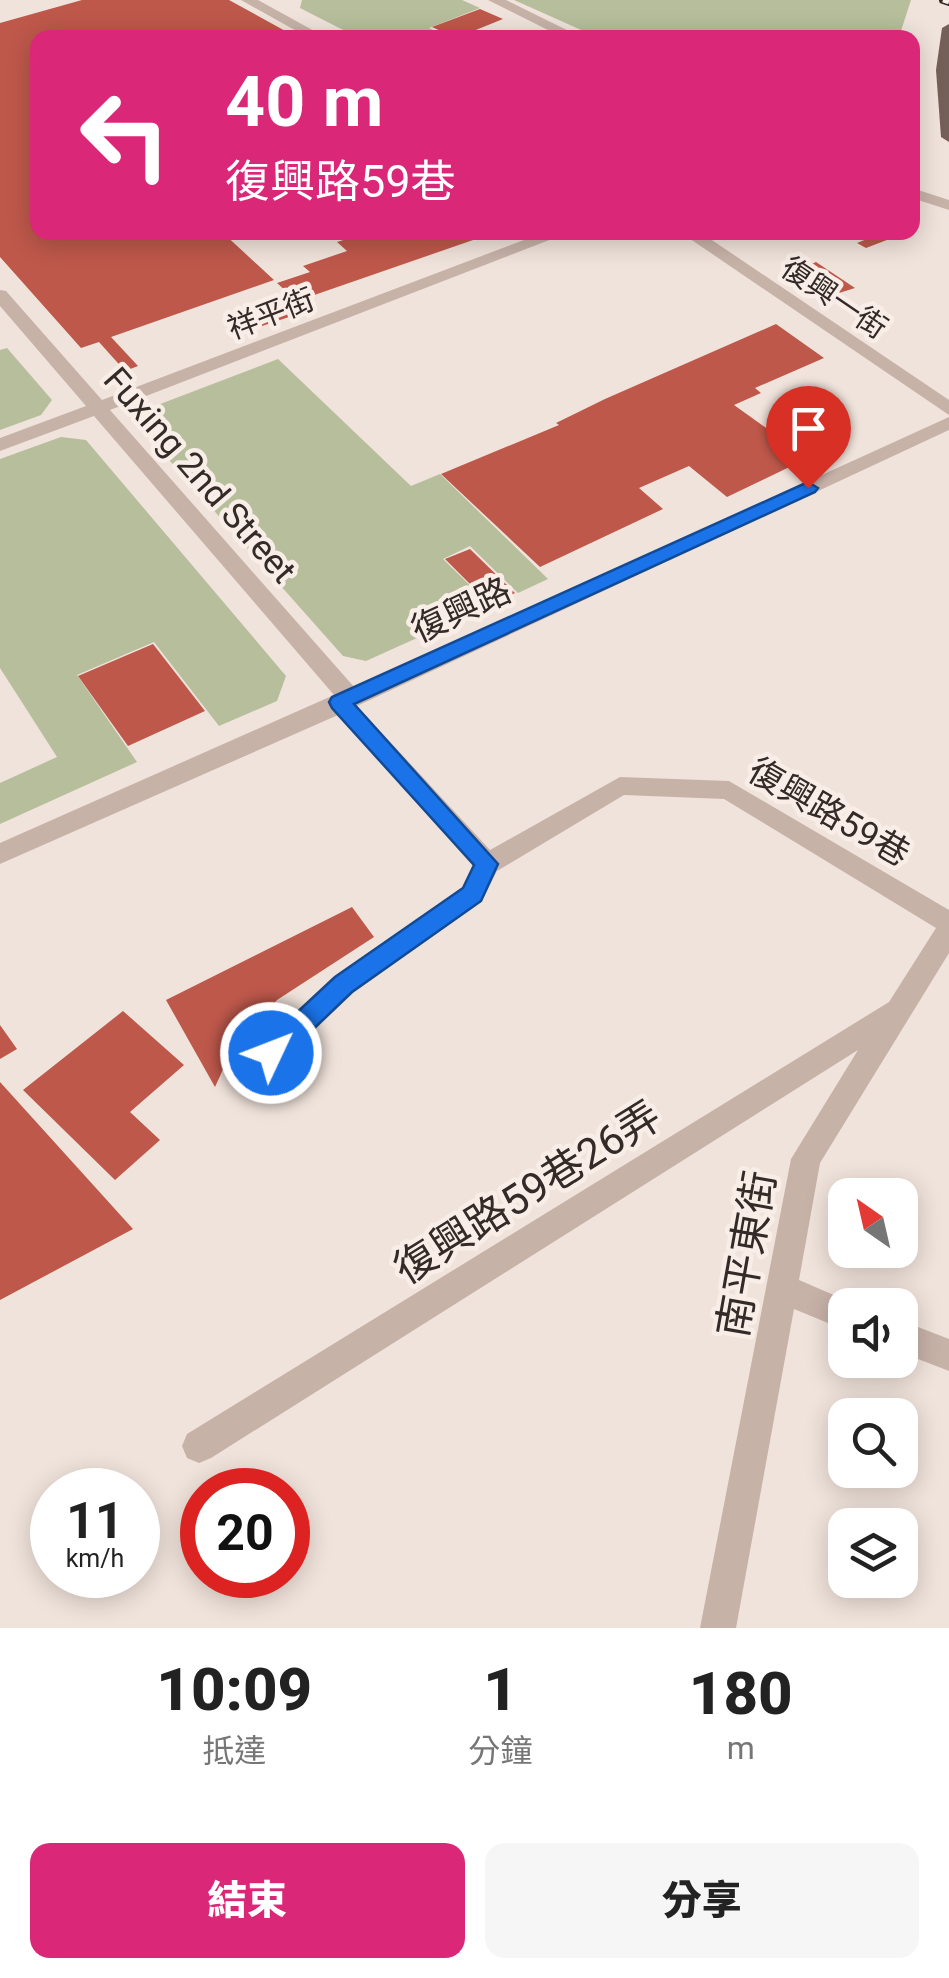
<!DOCTYPE html>
<html lang="zh-TW">
<meta charset="utf-8">
<style>
:root{--surface:#fff;--page:#f6f6f6;--text:#222;--muted:#767676;--accent:#db2777}
body{margin:0;font-family:Roboto,"Noto Sans TC",sans-serif;background:var(--page);color:var(--text);height:100vh;display:flex;flex-direction:column;font-size:38px;white-space:nowrap}
*{box-sizing:border-box;margin:0}
p{font-size:32px;color:var(--muted)}
.icon{flex:none;width:55px;height:55px;fill:none;stroke:currentColor;stroke-width:2;stroke-linecap:round;stroke-linejoin:round}
.map{position:relative;height:1628px;overflow:hidden}
.details{display:flex;flex-direction:column;background:var(--surface);flex:1}
.details>*{flex:none}
.hud{position:absolute;left:30px;top:30px;width:890px;height:210px;border-radius:20px;box-shadow:0 5px 25px #0003;background:#db2777;color:#fff;overflow:hidden}
.needle{width:65px;rotate:326deg}
.controls{position:absolute;left:828px;top:1178px;display:grid;gap:20px}
.controls a{display:grid;place-items:center;width:90px;height:90px;border-radius:20px;background:var(--surface);box-shadow:0 5px 25px #0003;font-size:50px}
.speed{position:absolute;left:30px;top:1468px;display:flex;gap:20px;font-size:50px;font-weight:700;text-align:center}
.speed>*{display:grid;place-content:center;width:130px;height:130px;border-radius:50%;background:var(--surface);box-shadow:0 5px 25px #0003;line-height:1}
.speed small{font-size:25px;font-weight:400}
.speed .limit{border:15px solid #d22;background:#fff;color:#111}
.pin{position:absolute;display:grid;place-items:center;width:85px;height:85px;color:#fff;margin:-102px -42px;border-radius:50% 50% 50% 0;rotate:-45deg;box-shadow:0 0 10px #0007}
.pin .icon{rotate:45deg}
.me{position:absolute;width:110px;margin:-55px;rotate:47deg;stroke-linejoin:round;filter:drop-shadow(0 0 8px #0008)}
.turn{display:flex;align-items:center;gap:35px;height:210px;padding:0 30px;font-size:45px}
.turn .icon{width:130px;height:130px;stroke-width:2.5}
.turn b{display:block;font-size:70px;line-height:85px}
.eta{display:flex;justify-content:space-evenly;align-items:center;height:170px;text-align:center}
.eta b{font-size:60px;font-weight:800;line-height:70px}
.button{display:flex;gap:20px;margin-top:auto;padding:20px 30px}
.button a{flex:1;height:115px;border-radius:20px;background:var(--accent);color:#fff;font-size:40px;font-weight:800;line-height:115px;text-align:center}
.button a+a{background:var(--page);color:var(--text)}
.map>svg:first-child{display:block}
</style>
<div class="map">
<svg width="949" height="1628" viewBox="0 0 949 1628">
<rect width="100%" height="100%" fill="#f0e3db"/>
<g fill="#b6be9c">
<polygon points="302,0 462,0 480,8 429,28 448,37 357,37 300,8"/>
<polygon points="514,0 911,0 899,37 597,37"/>
<polygon points="7,348 52,400 41,415 0,430 0,350"/>
<polygon points="278,359 411,486 440,474 548,579 518,593 470,546 443,559 490,605 366,661 343,656 146,434 155,406"/>
<polygon points="61,437 86,440 286,676 277,701 219,726 154,642 77,675 137,762 0,824 0,783 57,757 0,668 0,459"/>
</g>
<g fill="#be584b">
<polygon points="82,0 229,0 298,38 38,38 38,232 222,232 274,280 111,337 138,366 125,371 99,342 81,348 0,257 0,23"/>
<polygon points="480,9 503,19 456,38 432,27"/>
<polygon points="344,232 466,232 476,239 297,301 277,283 310,272 303,266 347,251 337,242 350,238"/>
<polygon points="884,232 905,233 866,248 857,243"/>
<polygon points="816,262 855,288 839,293 831,288 815,294 787,275"/>
<polygon points="301,302 310,310 259,327 252,321"/>
<polygon points="776,324 824,358 755,388 761,393 734,405 808,458 727,497 689,466 639,488 663,509 540,567 441,474 559,425 556,423 605,399"/>
<polygon points="470,549 515,593 490,604 445,559"/>
<polygon points="153,644 205,711 128,746 78,676"/>
<polygon points="352,907 374,937 277,1000 231,1052 215,1087 166,1000"/>
<polygon points="123,1011 184,1065 130,1112 160,1140 115,1180 23,1090"/>
<polygon points="0,1025 17,1049 0,1059"/>
<polygon points="0,1082 133,1229 0,1300"/>
</g>
<g fill="none" stroke-linecap="round" stroke-linejoin="round">
<g fill="#c7b2a8" fill-rule="evenodd">
<polygon points="241,0 258,0 327,38 309,38"/>
<polygon points="488,0 506,0 583,38 564,38"/>
<polygon points="912,188 949,200 949,210 912,198"/>
<polygon points="545,232 570,232 110,410 355,688 949,417 949,430 357,706 490,850 620,777 729,781 949,910 949,953 820,1163 799,1280 857,1305 845,1305 845,1330 794,1309 736,1628 700,1628 791,1159 858,1050 211,1458 199,1463 187,1458 182,1446 187,1434 889,1002 936,928 724,799 624,795 497,871 481,902 353,993 281,1062 271,1065 261,1062 257,1053 261,1044 333,977 462,888 473,866 338,715 0,864 0,843 334,695 94,416 0,451 0,438 86,406 0,306 0,290 6,291 102,400"/>
<polygon points="680,232 700,232 949,400 949,415"/>
<polygon points="900,1320 949,1339 949,1371 900,1352"/>
</g>
<polygon fill="#755f59" fill-rule="evenodd" points="949,24 949,142 941,137 936,70 942,28"/>
<g stroke="#342a27" stroke-width="8">
<polyline id="rail" points="943,0 949,2"/>
</g>
<use href="#rail" stroke="#f8eee7" stroke-width="5" stroke-dasharray="14" stroke-linecap="butt"/>
</g>
<polygon fill="#1a73e8" stroke="#114b97" stroke-width="2.5" points="808,482 818,488 815,492 354,704 498,864 481,901 352,992 280,1061 271,1065 262,1061 258,1053 262,1045 335,977 463,888 474,865 332,708 329,702 332,697"/>
<g text-anchor="middle" stroke-width="9" stroke-linejoin="round" paint-order="stroke">
<g font-size="30" fill="#342a27" stroke="#f8eee7">
<text transform="translate(834 298) rotate(34)" y="10">復興一街</text>
<text transform="translate(271 314) rotate(-21)" y="10">祥平街</text>
</g>
<g font-size="35" fill="#342a27" stroke="#f8eee7">
<text transform="translate(200 475) rotate(49)" y="12">Fuxing 2nd Street</text>
<text transform="translate(461 610) rotate(-25)" y="12">復興路</text>
<text transform="translate(829 812) rotate(30)" y="12">復興路59巷</text>
</g>
<g font-size="42" fill="#342a27" stroke="#f8eee7">
<text transform="translate(527 1192) rotate(-32)" y="15">復興路59巷26弄</text>
<text transform="translate(746 1254) rotate(-80)" y="15">南平東街</text>
</g>
</g>
</svg>
<div class="controls">
<a><svg class="needle" viewBox="-14 -14 28 28"><path d="M0-13l5 13h-10z" fill="#e53935"/><path d="M0 13l5-13h-10z" fill="#767676"/></svg></a>
<a><svg class="icon" aria-label="sound" viewBox="0 0 24 24"><path d="M4 9h4l5-4v14l-5-4H4zM17 9q2 3 0 6"/></svg></a>
<a><svg class="icon" aria-label="search" viewBox="0 0 24 24"><circle cx="10" cy="10" r="6"/><path d="M15 15l6 6"/></svg></a>
<a><svg class="icon" aria-label="layers" viewBox="0 0 24 24"><path d="M12 4l9 5-9 5-9-5zM3 14l9 5 9-5"/></svg></a>
</div>
<div class="speed"><div>11<small>km/h</small></div><div class="limit">20</div></div>
<div class="pin" style="left:808px;top:488px;background:#d93025"><svg class="icon" aria-label="arrive" viewBox="0 0 24 24"><path d="M6 21V4h12l-3 4 3 4H6"/></svg></div>
<svg class="me" style="left:271px;top:1053px" viewBox="-20 -20 40 40"><circle r="17" fill="#1a73e8" stroke="#fff" stroke-width="3"/><path d="M0-11L8 9 0 5-8 9z" fill="#fff"/></svg>
<div class="hud">
<div class="turn"><svg class="icon" aria-label="left" viewBox="0 0 24 24"><path d="M17 20v-9H6M10 6l-5 5 5 5"/></svg><div><b>40 m</b>復興路59巷</div></div>
</div>
</div>
<section class="details">
<div class="eta">
<div><b>10:09</b><p>抵達</p></div>
<div><b>1</b><p>分鐘</p></div>
<div><b>180</b><p>m</p></div>
</div>
<div class="button"><a>結束</a><a>分享</a></div>
</section>
